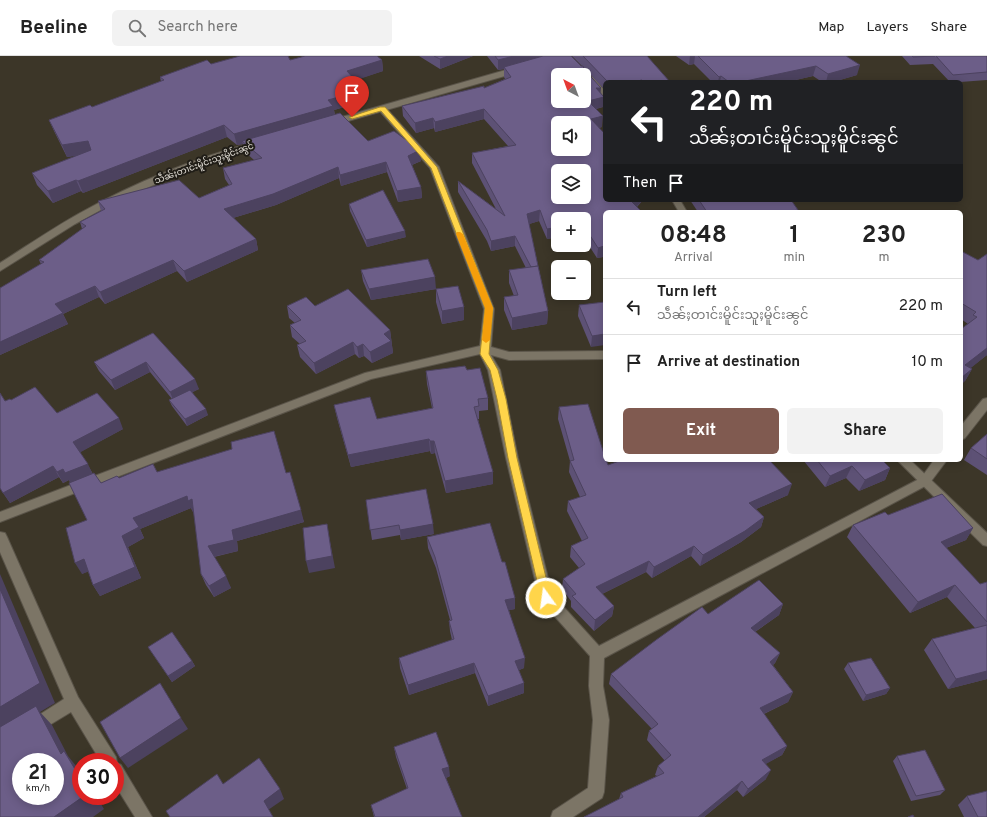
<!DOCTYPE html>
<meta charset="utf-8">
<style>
:root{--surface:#fff;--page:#f2f2f2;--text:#222;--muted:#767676;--line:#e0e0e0;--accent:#805a50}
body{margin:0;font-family:Overpass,"Noto Sans Myanmar",sans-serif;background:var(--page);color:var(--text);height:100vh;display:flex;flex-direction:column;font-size:15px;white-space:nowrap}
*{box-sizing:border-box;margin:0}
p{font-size:13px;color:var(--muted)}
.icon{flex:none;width:22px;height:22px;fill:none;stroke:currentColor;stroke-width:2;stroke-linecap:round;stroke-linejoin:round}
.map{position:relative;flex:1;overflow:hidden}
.side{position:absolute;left:603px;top:154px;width:360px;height:252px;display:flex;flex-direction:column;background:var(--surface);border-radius:6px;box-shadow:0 2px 10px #0003}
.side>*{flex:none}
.guide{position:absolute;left:603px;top:24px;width:360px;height:122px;border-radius:6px;box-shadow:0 2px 10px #0003;background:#202124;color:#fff;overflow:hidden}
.needle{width:26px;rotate:319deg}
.controls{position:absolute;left:551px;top:12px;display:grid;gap:8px}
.controls a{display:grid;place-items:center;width:40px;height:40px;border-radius:6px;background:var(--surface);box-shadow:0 2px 10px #0003;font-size:20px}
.speed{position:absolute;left:12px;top:697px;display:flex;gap:8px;font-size:20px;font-weight:700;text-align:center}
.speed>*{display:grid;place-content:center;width:52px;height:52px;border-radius:50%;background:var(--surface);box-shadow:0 2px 10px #0003;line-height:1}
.speed small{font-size:10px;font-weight:400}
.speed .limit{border:6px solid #d22;background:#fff;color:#111}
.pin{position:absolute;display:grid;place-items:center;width:34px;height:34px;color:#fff;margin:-41px -17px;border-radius:50% 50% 50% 0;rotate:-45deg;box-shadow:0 0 4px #0007}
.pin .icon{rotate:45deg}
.me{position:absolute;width:44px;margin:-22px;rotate:346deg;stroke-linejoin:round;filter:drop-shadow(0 0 3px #0008)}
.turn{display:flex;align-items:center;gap:14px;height:84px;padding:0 20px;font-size:18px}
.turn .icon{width:52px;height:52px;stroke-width:2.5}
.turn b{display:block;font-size:28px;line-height:34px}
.then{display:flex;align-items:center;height:38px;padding:0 20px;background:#0003;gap:8px;font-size:15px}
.eta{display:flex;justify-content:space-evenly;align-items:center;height:68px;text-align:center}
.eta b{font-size:24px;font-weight:700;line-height:28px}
.button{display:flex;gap:8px;margin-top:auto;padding:8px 20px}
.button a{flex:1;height:46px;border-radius:6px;background:var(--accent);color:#fff;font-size:16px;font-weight:700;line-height:46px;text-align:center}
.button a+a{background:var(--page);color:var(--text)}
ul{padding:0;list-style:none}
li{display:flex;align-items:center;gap:12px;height:56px;padding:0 20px;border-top:1px solid var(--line)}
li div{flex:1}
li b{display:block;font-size:15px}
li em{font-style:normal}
header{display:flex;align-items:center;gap:24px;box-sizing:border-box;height:56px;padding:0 20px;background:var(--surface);border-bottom:1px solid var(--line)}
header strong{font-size:19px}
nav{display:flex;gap:22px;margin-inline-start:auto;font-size:14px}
.search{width:280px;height:36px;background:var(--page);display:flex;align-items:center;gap:10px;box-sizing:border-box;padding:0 14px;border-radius:6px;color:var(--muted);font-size:15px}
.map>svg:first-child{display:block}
</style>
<header>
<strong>Beeline</strong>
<div class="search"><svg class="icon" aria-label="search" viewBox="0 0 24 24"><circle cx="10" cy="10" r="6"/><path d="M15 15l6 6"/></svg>Search here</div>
<nav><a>Map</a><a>Layers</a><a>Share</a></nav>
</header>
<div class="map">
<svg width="987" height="761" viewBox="0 0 987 761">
<rect width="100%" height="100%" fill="#3c3628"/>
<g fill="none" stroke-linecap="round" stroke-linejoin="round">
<g stroke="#5a5449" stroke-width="2">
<g id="lane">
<polygon points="587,21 593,21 605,35 605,42 602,42 587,25"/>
<polygon points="672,144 680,144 687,156 679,156"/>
<polygon points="897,404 910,404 987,477 987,490 983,489"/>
</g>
</g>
<g stroke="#5a5449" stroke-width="2">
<g id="street">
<polygon points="382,50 385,51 439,111 494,253 491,291 509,296 605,295 605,303 509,304 491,299 500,314 518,402 552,538 599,590 921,422 934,404 947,404 929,428 604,602 603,630 609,664 604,736 602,742 573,761 551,761 553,755 588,732 593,664 589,630 590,600 541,545 539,541 506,402 488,314 480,298 371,323 0,466 0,456 365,317 480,290 484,253 430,112 378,53"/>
<polygon points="987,342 987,354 965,382 961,384 961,370 983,343"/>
<polygon points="0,476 5,477 7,481 78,641 116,701 117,707 121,709 152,761 135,761 115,729 115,706 101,706 71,656 38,676 33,678 28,676 25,671 28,666 64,643 0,496"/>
</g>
</g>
<g stroke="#5a5449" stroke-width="2">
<g id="secondary">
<polygon points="516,11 519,11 523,13 522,15 334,69 328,69 327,67 328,65"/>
<path d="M259,85L263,88L262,90L179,118L119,144L75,168L0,215V207C27,190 53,172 80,157C136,126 197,101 259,85Z"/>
</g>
</g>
<use href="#lane" fill="#7c7566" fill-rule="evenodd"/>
<use href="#street" fill="#7c7566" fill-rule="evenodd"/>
<use href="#secondary" fill="#7c7566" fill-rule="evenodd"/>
</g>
<g fill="#5d5175">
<polygon points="419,0 473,0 440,13"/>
<polygon points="487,0 571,0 581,10 582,10 572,0 647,0 670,26 605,26 605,34 583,11 584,13 600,36 603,51 596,53 602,71 599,72 605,144 643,144 637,151 605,156 605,204 603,201 597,202 584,182 584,163 558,163 558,181 547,183 539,165 529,168 548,255 547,268 512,274 504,254 504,241 514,240 509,227 509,214 526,212 515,190 491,195 487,185 458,136 458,125 496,153 472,107 472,97 508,90 484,63 435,76 434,72 416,77 403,60 402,50 484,32 505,23 504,21 504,13 498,14"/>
<polygon points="676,0 846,0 857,19 833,26 822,26 813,20 787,26 712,26 694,8 689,9"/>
<polygon points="902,0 987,0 987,24 960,26 950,26 933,8 910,9"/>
<polygon points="290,4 382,4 383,15 355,24 364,34 365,45 334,54 335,59 368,85 421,105 412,109 421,131 422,142 398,146 387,116 341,130 339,122 276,149 233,162 256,183 258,194 187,226 177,215 105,248 99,241 63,258 68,268 0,299 0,232 41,208 39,204 82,173 80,166 101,155 98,145 199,142 229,129 225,123 223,112 254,104 245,96 243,88 237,89 227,81 83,137 81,135 53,147 37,129 32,117 80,99 67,101 54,75 49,64 92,51 161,26 160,21 211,8"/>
<polygon points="690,144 791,144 798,156 698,156"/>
<polygon points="349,148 406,181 367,191 350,155"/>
<polygon points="961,195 987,299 970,312 972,313 965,325 968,268 961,263"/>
<polygon points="361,214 436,233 371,244 363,225"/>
<polygon points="436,233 464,251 464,264 442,268 436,246"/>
<polygon points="605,246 591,291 578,260 579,249"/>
<polygon points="287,250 315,250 390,274 393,297 372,307 364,300 359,302 355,298 316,318 300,301 297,289 300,288 292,281 290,269 295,267 289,262"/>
<polygon points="153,277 199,333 192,336 208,359 187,370 172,350 169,344 172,343 150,316 115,334 99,315 94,306"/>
<polygon points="467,314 488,342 488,354 479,355 479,363 478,363 493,428 446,437 435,397 431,398 430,395 351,411 337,362 334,349 377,363 432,352 427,328 426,315"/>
<polygon points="11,344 57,357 123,373 80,396 93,418 101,427 119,422 157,416 286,417 304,466 237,485 238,495 214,501 231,532 214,541 206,529 201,518 194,456 193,456 191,452 140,473 144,482 128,491 141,522 100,540 93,529 88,515 82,518 87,464 69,424 63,427 59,421 10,447 0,432 5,345"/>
<polygon points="559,351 608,409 788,439 756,453 764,461 761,471 741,486 700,510 691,500 652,522 646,516 602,538 614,550 612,560 594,575 571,551 571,545 562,533 563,523 579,512 570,501 571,490 582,485 567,455 568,445 580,441 569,416 570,405 558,363"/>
<polygon points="987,378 987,419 964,404 971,392"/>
<polygon points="803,404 882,404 890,412 885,424 859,435 846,422 825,431"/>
<polygon points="366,444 434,478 401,484 400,479 372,484"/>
<polygon points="888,459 973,472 966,484 946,492 980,528 987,526 987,623 948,633 924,594 932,583 975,572 947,541 910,557 847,481 853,469"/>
<polygon points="427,481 502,506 515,542 515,553 509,554 524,612 519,614 524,637 488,650 475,617 409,639 400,612 399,602 452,584 450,575 449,565 450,564 436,512 428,492"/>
<polygon points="783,548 779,559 755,576 780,597 775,607 773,609 793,636 788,646 764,658 787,690 782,699 765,708 766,723 743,741 737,734 704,761 584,761 619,743 621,737 657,720 655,719 658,710 665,705 647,684 649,675 652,673 609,628 611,618 708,558"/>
<polygon points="148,591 192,605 195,610 172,626"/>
<polygon points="848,607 890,632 886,638 863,645 844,613"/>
<polygon points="394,691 450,720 446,722 462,761 374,761 371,749 407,733 396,701"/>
<polygon points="897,700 945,734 940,739 911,745 893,705"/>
<polygon points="967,740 987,761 964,761 958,749"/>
</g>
<g fill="#4c425f">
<polygon points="448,0 473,0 440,13 440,3"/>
<polygon points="514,0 549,0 504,11 504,13 498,14 498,4"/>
<polygon points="690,0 695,0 694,8 689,9"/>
<polygon points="382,4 383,15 348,27 347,15"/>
<polygon points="860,9 857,19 833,26 826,26 828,18"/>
<polygon points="816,10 813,20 787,26 741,26"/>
<polygon points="721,20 720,26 718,26 719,21"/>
<polygon points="642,24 642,26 632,26"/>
<polygon points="596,32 601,32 600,42"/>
<polygon points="364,34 365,45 334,54 335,61 242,85 243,88 237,89 234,78 328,44"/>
<polygon points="604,41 603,51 587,55 588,45"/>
<polygon points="484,53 484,63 435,76 435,66"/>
<polygon points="603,60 602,71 590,74 591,63"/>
<polygon points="433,62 434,72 416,77 415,67"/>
<polygon points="224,69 227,81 83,137 78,125"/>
<polygon points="88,85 93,97 67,101 62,89"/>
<polygon points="420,94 421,105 409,110 408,100"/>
<polygon points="386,106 387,116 341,130 340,119"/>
<polygon points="338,111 339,122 276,149 226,164 224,153"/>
<polygon points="76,124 81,135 53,147 48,135"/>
<polygon points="421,131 422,142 398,146 397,135"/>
<polygon points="634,144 643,144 631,156 632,146"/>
<polygon points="540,154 539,165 526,169 527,158"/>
<polygon points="798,154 798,156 786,156"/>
<polygon points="558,171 558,181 547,183 547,173"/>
<polygon points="405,175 406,181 367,191 366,184"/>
<polygon points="515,180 515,190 491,195 491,185"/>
<polygon points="256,183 258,194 187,226 184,215"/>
<polygon points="604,190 603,201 597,202 598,192"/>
<polygon points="173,204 177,215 105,248 100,236"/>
<polygon points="435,221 436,233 371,244 369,233"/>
<polygon points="95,230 99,241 63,258 68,268 0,299 0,286 55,248"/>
<polygon points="464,251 464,264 442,268 442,255"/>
<polygon points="548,255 547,268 512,274 512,262"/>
<polygon points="390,274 393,297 372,307 370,296 384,278"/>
<polygon points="605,278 605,289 591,291 592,280"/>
<polygon points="353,286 355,298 316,318 314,307"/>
<polygon points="363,288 364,300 359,302 357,291"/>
<polygon points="987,292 987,299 961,320 965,309"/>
<polygon points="146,306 150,316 115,334 111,324"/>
<polygon points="972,313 965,325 961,329 961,322"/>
<polygon points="195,323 199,333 174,346 170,336"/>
<polygon points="206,353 208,359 187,370 185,363"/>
<polygon points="119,362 123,373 79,397 73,386"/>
<polygon points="429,383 430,395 351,411 348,399"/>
<polygon points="430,385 434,385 435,397 431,398"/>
<polygon points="88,408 93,419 71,428 69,424 63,427 57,416 63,413"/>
<polygon points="53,410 59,421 10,447 3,437"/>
<polygon points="852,410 846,422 825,431 830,420"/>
<polygon points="890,412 885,424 859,435 865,424"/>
<polygon points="493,416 493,428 446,437 445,425"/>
<polygon points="792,428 788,439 745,458 749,447"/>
<polygon points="187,440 192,443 197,455 193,456 191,452 140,473 144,482 128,491 141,522 100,540 93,529 133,462"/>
<polygon points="301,454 304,466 237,485 238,495 212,501 208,490 232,474"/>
<polygon points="764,461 761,471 741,486 700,510 703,499"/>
<polygon points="327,468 329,480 335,512 309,517 306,505"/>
<polygon points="433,468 434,478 401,484 400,474"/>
<polygon points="973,472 966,484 933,497 941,486"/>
<polygon points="694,490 691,500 652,522 654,511"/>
<polygon points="84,503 90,515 82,518 75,507"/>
<polygon points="649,505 646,516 594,542 596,531"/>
<polygon points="0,518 55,647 40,656 52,669 68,700 81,716 81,723 0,680"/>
<polygon points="226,520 231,532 214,541 209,530"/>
<polygon points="955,529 947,541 910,557 918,546"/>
<polygon points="515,542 515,553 505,555 505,544"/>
<polygon points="783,548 779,559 746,582 751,572"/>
<polygon points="614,550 612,560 594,575 595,564"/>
<polygon points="780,597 775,607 765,616 770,606"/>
<polygon points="525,602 524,612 515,616 515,605"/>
<polygon points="192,605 195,610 172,626 168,620"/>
<polygon points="474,607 475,617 409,639 408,629"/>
<polygon points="987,615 987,623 948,633 956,623"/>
<polygon points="524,627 524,637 488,650 488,640"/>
<polygon points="890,632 886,638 863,645 866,639"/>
<polygon points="793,636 788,646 755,662 760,652"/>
<polygon points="181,662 188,673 128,712 120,702"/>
<polygon points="787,690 782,699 757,713 762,704"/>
<polygon points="449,711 450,720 443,723 442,713"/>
<polygon points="771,714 766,723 743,741 748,733"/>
<polygon points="742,725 737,734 704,761 698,761"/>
<polygon points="280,733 284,743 268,754 264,745"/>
<polygon points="84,740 96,740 104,753 93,761 54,761"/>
</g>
<g fill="#6c5e88" stroke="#4c425f" fill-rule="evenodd">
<polygon points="240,0 288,0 290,4 305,0 377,0 382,4 347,15 364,34 328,44 333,50 234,78 224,69 78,125 76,124 48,135 32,117 91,94 88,85 62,89 49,64 90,49 92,51 164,24 160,21 207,4 211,8"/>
<polygon points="434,0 448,0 440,3"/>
<polygon points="495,0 514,0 498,4"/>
<path d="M543,0H571L581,10H583L584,13L601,32H596L604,41L588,45L603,60L591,63L605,78V144H634L632,146L642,156H605V192L604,190L598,192L584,170V163H558V171L547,173L540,154L527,158L538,210L531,211L515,180L491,185L487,174L458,125L505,160L472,97L516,89L484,53L435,66L433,62L415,67L402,50L484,30V32L511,21L504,11ZM558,19H584V45H558ZM558,67H584V93H558ZM558,115H584V141H558Z"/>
<polygon points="583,0 647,0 670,26 644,26 642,24 632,26 607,26 607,25"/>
<polygon points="698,0 846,0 860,9 828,18 816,10 741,26 729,26 721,20 719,21"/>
<polygon points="912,0 935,0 913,1"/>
<polygon points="936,0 987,0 987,16 953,19"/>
<polygon points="340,57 368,85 394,75 420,94 408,100 421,131 397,135 386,106 340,119 338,111 273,138 224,153 256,183 184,215 173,204 100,236 95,230 55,248 63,257 0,286 0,232 44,206 39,204 86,170 80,166 105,153 98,145 179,124 199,142 232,128 223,112 262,102 242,85"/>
<polygon points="383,134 405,175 366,184 349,148"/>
<polygon points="699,144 791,144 798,154 786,156 707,156"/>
<polygon points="961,195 978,204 987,198 987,292 965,309 972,313 961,322 961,273 977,261 973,259 976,256 961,247"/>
<polygon points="428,203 435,221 369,233 361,214"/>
<polygon points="538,210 548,255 512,262 504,241 518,239 509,214"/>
<polygon points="458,230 464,251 442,255 436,233"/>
<polygon points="348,233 390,274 384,278 391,285 370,296 363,288 357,291 353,286 314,307 297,289 306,285 290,269 301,264 287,250 306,241 315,250"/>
<polygon points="605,246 605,278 592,280 579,249"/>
<polygon points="153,277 195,323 170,336 146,306 111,324 94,306"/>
<polygon points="465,310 467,314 480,312 488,342 478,343 479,350 474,351 493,416 445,425 434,385 430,385 429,383 348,399 334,349 370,341 377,363 433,352 426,315"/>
<polygon points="35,331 57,357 97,337 119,362 73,386 88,408 65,417 63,413 57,416 53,410 3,437 0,432 0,337 5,345 10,343 11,344"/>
<polygon points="190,334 206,353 185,363 169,344"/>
<polygon points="588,348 605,401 605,404 606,404 608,409 622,404 769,404 792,428 749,447 764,461 745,475 703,499 694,490 654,511 649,505 596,531 614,550 595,564 572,540 576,538 563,523 585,508 571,490 588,482 568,445 586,439 570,405 574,404 559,351"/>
<polygon points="274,375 286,417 290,416 301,454 232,474 234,484 208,490 226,520 209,530 201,518 192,443 188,445 187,440 133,462 139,471 122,480 135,511 93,529 84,503 75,507 66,472 87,464 69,427 94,417 101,427 117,420 119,422 153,408 157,416 232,393 231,386"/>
<polygon points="987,378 987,403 971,392"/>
<polygon points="817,404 882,404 890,412 865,424 852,410 830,420"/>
<polygon points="426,433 433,468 400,474 399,469 370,474 366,444"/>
<polygon points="942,438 973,472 941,486 980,528 987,526 987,566 955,529 918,546 853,469 885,456 888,459"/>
<polygon points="490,467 502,506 505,506 515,542 505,544 525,602 515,605 524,627 488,640 474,607 408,629 399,602 454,583 449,565 452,564 435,501 427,481"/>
<polygon points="327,468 332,500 306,505 303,472"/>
<polygon points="759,524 783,548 751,572 780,597 770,606 793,636 760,652 787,690 762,704 771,714 748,733 742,725 698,761 584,761 623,741 621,737 664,717 658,710 671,699 649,675 658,668 611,618 656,584 702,551 708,558"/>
<polygon points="0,533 40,627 0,651"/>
<polygon points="987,569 987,615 956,623 932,583"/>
<polygon points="172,576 192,605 168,620 148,591"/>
<polygon points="871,602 890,632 866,639 848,607"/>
<polygon points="160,627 181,662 120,702 100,666"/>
<path d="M36,650L61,698L64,695L81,723V740H84L54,761H0V671ZM21,706H55V740H21Z"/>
<polygon points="436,676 449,711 442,713 462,761 375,761 371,749 408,732 394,691"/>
<polygon points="925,694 945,734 916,740 897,700"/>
<polygon points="259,702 280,733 264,745 273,761 170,761 166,755 217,718 223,728"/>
<polygon points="987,735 987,761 978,761 967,740"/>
<polygon points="913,759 914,761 908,761"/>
</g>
<polygon fill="#ffd54a" stroke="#a68a30" points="380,51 385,51 437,111 493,252 489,298 498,314 506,343 517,402 551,542 550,545 546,546 542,545 541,542 508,402 497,343 490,314 480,298 485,252 431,112 381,55 352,63 349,61"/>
<polygon fill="#f59e0b" points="457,176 460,176 463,178 493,252 490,284 486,287 482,284 485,252 456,178"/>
<g text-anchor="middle" stroke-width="4" stroke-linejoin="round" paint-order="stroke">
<g font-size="9" fill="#e6e2da" stroke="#201d17">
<text transform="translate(204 107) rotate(-20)" y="3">သဵၼ်ႈတၢင်းမိူင်းသူႈမိူင်းၼွင်</text>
</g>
</g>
</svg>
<div class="controls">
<a><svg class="needle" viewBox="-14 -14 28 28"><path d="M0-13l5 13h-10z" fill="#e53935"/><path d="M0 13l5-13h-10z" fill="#767676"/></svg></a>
<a><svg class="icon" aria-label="sound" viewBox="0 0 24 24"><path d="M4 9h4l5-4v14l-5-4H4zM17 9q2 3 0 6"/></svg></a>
<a><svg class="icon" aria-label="layers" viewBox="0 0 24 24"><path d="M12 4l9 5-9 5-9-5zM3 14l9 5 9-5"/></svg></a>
<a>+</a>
<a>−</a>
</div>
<div class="speed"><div>21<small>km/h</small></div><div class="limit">30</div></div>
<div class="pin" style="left:352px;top:61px;background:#d93025"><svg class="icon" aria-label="arrive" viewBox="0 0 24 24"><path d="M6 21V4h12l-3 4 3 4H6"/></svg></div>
<svg class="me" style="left:546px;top:542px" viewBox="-20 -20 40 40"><circle r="17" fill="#ffd54a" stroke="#fff" stroke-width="3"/><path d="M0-11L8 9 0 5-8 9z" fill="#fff"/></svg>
<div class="guide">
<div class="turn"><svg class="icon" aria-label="left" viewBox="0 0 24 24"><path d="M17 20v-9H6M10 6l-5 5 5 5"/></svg><div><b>220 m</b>သဵၼ်ႈတၢင်းမိူင်းသူႈမိူင်းၼွင်</div></div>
<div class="then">Then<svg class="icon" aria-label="arrive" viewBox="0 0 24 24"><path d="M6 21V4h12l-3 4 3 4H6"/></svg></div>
</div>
<section class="side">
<div class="eta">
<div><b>08:48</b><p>Arrival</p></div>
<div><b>1</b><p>min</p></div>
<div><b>230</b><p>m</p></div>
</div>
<ul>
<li><svg class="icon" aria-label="left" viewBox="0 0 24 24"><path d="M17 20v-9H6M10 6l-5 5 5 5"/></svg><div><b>Turn left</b><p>သဵၼ်ႈတၢင်းမိူင်းသူႈမိူင်းၼွင်</p></div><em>220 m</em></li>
<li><svg class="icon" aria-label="arrive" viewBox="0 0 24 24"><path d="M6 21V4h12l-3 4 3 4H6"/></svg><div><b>Arrive at destination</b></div><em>10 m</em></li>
</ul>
<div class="button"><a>Exit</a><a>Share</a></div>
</section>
</div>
